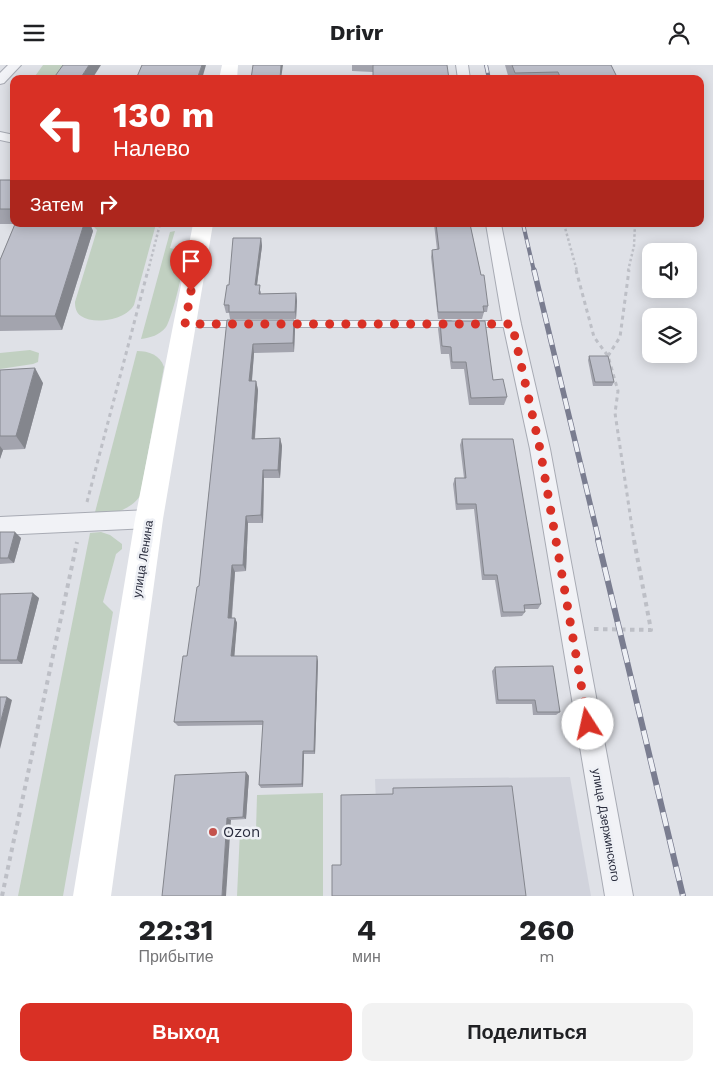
<!DOCTYPE html>
<html lang="ru">
<meta charset="utf-8">
<style>
:root{--surface:#fff;--page:#f2f2f2;--text:#202124;--muted:#757577;--accent:#d93025}
body{margin:0;font-family:"Work Sans",sans-serif;background:var(--page);color:var(--text);height:100vh;display:flex;flex-direction:column;font-size:19px;white-space:nowrap}
*{box-sizing:border-box;margin:0}
p{font-size:16px;color:var(--muted)}
.icon{flex:none;width:28px;height:28px;fill:none;stroke:currentColor;stroke-width:2;stroke-linecap:round;stroke-linejoin:round}
.map{position:relative;height:831px;overflow:hidden}
.details{display:flex;flex-direction:column;background:var(--surface);flex:1}
.details>*{flex:none}
.hud{position:absolute;left:10px;top:10px;width:694px;height:152px;border-radius:10px;box-shadow:0 2px 12px #0003;background:#d93025;color:#fff;overflow:hidden}
.fabs{position:absolute;left:642px;top:178px;display:grid;gap:10px}
.fabs a{display:grid;place-items:center;width:55px;height:55px;border-radius:10px;background:var(--surface);box-shadow:0 2px 12px #0003;font-size:25px}
.pin{position:absolute;display:grid;place-items:center;width:42px;height:42px;color:#fff;margin:-51px -21px;border-radius:50% 50% 50% 0;rotate:-45deg;box-shadow:0 0 5px #0007}
.pin .icon{rotate:45deg}
.me{position:absolute;width:55px;margin:-28px;rotate:350deg;stroke-linejoin:round;filter:drop-shadow(0 0 4px #0008)}
.turn{display:flex;align-items:center;gap:18px;height:105px;padding:0 20px;font-size:22px}
.turn .icon{width:65px;height:65px;stroke-width:2.5}
.turn b{display:block;font-size:35px;line-height:42px}
.then{display:flex;align-items:center;height:48px;padding:0 20px;background:#0003;gap:10px;font-size:19px}
.eta{display:flex;justify-content:space-evenly;align-items:center;height:85px;text-align:center}
.eta b{font-size:30px;font-weight:700;line-height:35px}
.button{display:flex;gap:10px;margin-top:auto;padding:10px 20px}
.button a{flex:1;height:58px;border-radius:10px;background:var(--accent);color:#fff;font-size:20px;font-weight:700;line-height:58px;text-align:center}
.button a+a{background:var(--page);color:var(--text)}
header{display:flex;justify-content:space-between;align-items:center;height:65px;padding:0 20px;background:var(--surface);font-size:22px;font-weight:700}
.map>svg:first-child{display:block}
</style>
<header><svg class="icon" aria-label="menu" viewBox="0 0 24 24"><path d="M4 6h16M4 12h16M4 18h16"/></svg>Drivr<svg class="icon" aria-label="person" viewBox="0 0 24 24"><circle cx="12" cy="8" r="4"/><path d="M4 21q1-7 8-7t8 7"/></svg></header>
<div class="map">
<svg width="713" height="831" viewBox="0 0 713 831">
<rect width="100%" height="100%" fill="#dfe1e7"/>
<polygon fill="#d1d3dc" points="570,712 591,831 380,831 375,714"/>
<g fill="#c1d0c1">
<polygon points="43,0 70,0 60,14 33,14"/>
<path d="M58,159H156L134,240C126,255 94,260 81,251C76,248 75,242 75,237L97,165L93,161Z"/>
<path d="M175,166L170,183L174,184C178,187 182,192 183,197C184,205 171,256 166,262C160,270 150,273 141,274L170,167Z"/>
<polygon points="30,285 39,288 38,297 33,299 0,304 0,288"/>
<path d="M137,286C149,286 160,290 164,302L140,431C129,446 113,449 94,451Z"/>
<polygon points="101,467 110,470 122,479 122,484 116,489 103,537 113,547 63,831 18,831 90,468"/>
<polygon points="323,728 323,831 237,831 240,766 256,765 257,730"/>
</g>
<g fill="none" stroke-linecap="round" stroke-linejoin="round">
<g stroke="#a8abb4" stroke-width="2">
<g id="lane">
<polygon points="185,256 239,256 243,259 239,262 185,262 181,259"/>
<polygon points="283,256 451,256 455,259 451,262 283,262 279,259"/>
<polygon points="473,256 512,256 516,259 512,262 473,262 469,259"/>
</g>
</g>
<g stroke="#a8abb4" stroke-width="2">
<g id="street">
<polygon points="8,0 21,0 4,18 0,19 0,8"/>
<polygon points="456,0 468,0 470,14 458,14"/>
<polygon points="0,67 14,70 14,78 0,75"/>
<polygon points="486,159 501,159 521,259 550,384 633,831 605,831 530,384 503,259"/>
<polygon points="149,445 156,448 159,454 156,460 149,463 0,470 0,452"/>
</g>
</g>
<g stroke="#bdbfc6" stroke-width="2.5" stroke-dasharray="2.5 2.5" stroke-linecap="butt">
<polyline points="564,159 577,206"/>
<polyline points="148,206 160,159"/>
<polyline points="628,206 634,181 635,159"/>
</g>
<g stroke="#bdbfc6" stroke-width="3" stroke-dasharray="4 4" stroke-linecap="butt">
<polyline points="576,205 594,272 608,291 618,326 615,348 634,476"/>
<polyline points="608,291 620,272 629,205"/>
<polyline points="87,437 148,205"/>
</g>
<g stroke="#bdbfc6" stroke-width="4" stroke-dasharray="4.5 4.5" stroke-linecap="butt">
<polyline points="594,564 651,565 634,475"/>
<polyline points="2,831 77,477"/>
</g>
<use href="#lane" fill="#f1f2f6" fill-rule="evenodd"/>
<use href="#street" fill="#f1f2f6" fill-rule="evenodd"/>
<g fill="#fff" fill-rule="evenodd">
<polygon points="222,0 238,0 237,14 219,14"/>
<polygon points="193,159 213,159 163,454 111,831 73,831 135,454"/>
</g>
<g stroke="#7a7d90" stroke-width="4">
<g id="rail-far2">
<polyline points="486,0 489,14"/>
<polyline points="523,159 534,206"/>
</g>
</g>
<g stroke="#7a7d90" stroke-width="5.5">
<polyline id="rail-far1" points="534,205 599,476"/>
</g>
<g stroke="#7a7d90" stroke-width="6">
<polyline id="rail" points="598,475 683,831"/>
</g>
<use href="#rail-far2" stroke="#eef0f5" stroke-width="2.5" stroke-dasharray="8" stroke-linecap="butt"/>
<use href="#rail-far1" stroke="#eef0f5" stroke-width="4" stroke-dasharray="11" stroke-linecap="butt"/>
<use href="#rail" stroke="#eef0f5" stroke-width="4.5" stroke-dasharray="14" stroke-linecap="butt"/>
</g>
<g fill="#a3a4ae">
<polygon points="352,0 447,0 373,7 352,6"/>
<polygon points="505,0 611,0 618,14 509,14"/>
<rect x="0" y="115" width="14" height="44"/>
<polygon points="15,159 90,159 93,166 62,265 0,266 0,195"/>
<polygon points="434,159 470,159 481,210 488,241 487,247 484,247 482,254 438,254 431,192 432,185 437,185"/>
<polygon points="261,173 262,181 257,220 261,227 261,229 296,228 297,236 296,254 230,254 229,248 226,248 224,240 229,220"/>
<polygon points="227,255 294,255 295,264 294,287 254,288 252,316 256,316 258,325 255,374 280,373 282,381 280,413 264,413 263,458 248,458 246,506 235,507 232,553 235,553 237,558 234,591 318,596 315,689 304,689 303,722 261,723 259,720 263,660 178,661 174,657 187,591 199,521"/>
<polygon points="440,256 493,315 507,332 504,340 469,340 464,304 451,304 449,289 441,289 438,264"/>
<polygon points="589,291 614,317 612,321 593,321 588,295"/>
<polygon points="0,305 43,318 25,384 3,385 0,394"/>
<polygon points="462,374 541,539 538,544 525,544 525,547 522,551 501,552 495,515 482,515 474,444 456,445 453,419 455,413 464,413 460,380"/>
<polygon points="0,467 21,473 14,498 0,499"/>
<polygon points="0,529 39,533 22,599 0,599"/>
<polygon points="495,602 560,647 556,650 533,650 532,639 496,639 492,606"/>
<polygon points="246,707 249,711 246,754 231,755 162,831"/>
</g>
<g fill="#84868d">
<polygon points="89,0 101,0 92,14 80,14"/>
<polygon points="202,0 206,0 202,14 197,14"/>
<polygon points="281,0 283,0 281,14 280,14"/>
<polygon points="84,159 90,159 93,166 62,265 55,251"/>
<polygon points="261,173 262,181 256,227 255,220"/>
<polygon points="296,228 297,236 296,254 295,247"/>
<polygon points="294,255 295,264 294,287 293,278"/>
<polygon points="253,279 254,288 251,325 249,316"/>
<polygon points="35,303 43,318 25,384 16,371"/>
<polygon points="256,316 258,325 254,382 252,374"/>
<polygon points="280,373 282,381 280,413 278,405"/>
<polygon points="0,381 3,385 0,394"/>
<polygon points="263,405 264,413 263,458 261,450"/>
<polygon points="246,451 248,458 246,506 243,500"/>
<polygon points="15,467 21,473 14,498 8,493"/>
<polygon points="232,500 235,507 231,558 228,553"/>
<polygon points="33,528 39,533 22,599 17,595"/>
<polygon points="235,553 237,558 234,596 231,591"/>
<polygon points="317,591 318,596 315,689 314,686"/>
<polygon points="7,632 12,635 0,684 0,659"/>
<polygon points="303,686 304,689 303,722 302,719"/>
<polygon points="246,707 249,711 246,754 243,752"/>
<polygon points="227,753 231,755 226,831 222,831"/>
</g>
<g fill="#bdbfca" stroke="#84868d">
<polygon points="63,0 89,0 80,14 53,14"/>
<polygon points="142,0 202,0 197,14 136,14"/>
<polygon points="253,0 281,0 280,14 251,14"/>
<polygon points="373,0 447,0 449,14 373,14"/>
<polygon points="512,0 611,0 618,14 561,14 558,7 515,8"/>
<rect x="0" y="115" width="14" height="29"/>
<polygon points="15,159 84,159 55,251 0,251 0,195"/>
<polygon points="436,159 470,159 481,210 484,210 488,241 483,241 484,247 438,247 432,185 439,184"/>
<polygon points="233,173 261,173 255,220 260,220 259,229 296,228 295,247 229,247 229,240 224,240 227,220 229,220"/>
<polygon points="227,255 294,255 293,278 253,279 249,316 256,316 252,374 280,373 278,405 263,405 261,450 246,451 243,500 232,500 228,553 235,553 231,591 317,591 314,686 303,686 302,719 259,720 263,656 174,657 183,591 187,591 197,522 199,521"/>
<polygon points="440,256 485,256 493,315 503,314 507,332 471,333 466,297 452,297 451,282 442,281"/>
<polygon points="589,291 608,291 614,317 595,317"/>
<polygon points="35,303 16,371 0,371 0,305"/>
<polygon points="462,374 513,374 541,539 524,540 525,547 503,547 497,510 484,510 476,439 457,439 455,413 466,413"/>
<polygon points="0,467 15,467 8,493 0,493"/>
<polygon points="33,528 17,595 0,595 0,529"/>
<polygon points="553,601 560,647 537,647 535,635 498,635 495,602"/>
<polygon points="0,632 7,632 0,659"/>
<polygon points="246,707 243,752 227,753 222,831 162,831 175,710"/>
<polygon points="512,721 526,831 332,831 332,800 341,800 341,730 393,729 393,723"/>
</g>
<g fill="none" stroke-linecap="round" stroke-linejoin="round">
<polyline stroke="#d93025" stroke-width="9" stroke-dasharray="0 16.2" points="191,226 185,259 512,259 540,384 588,659"/>
</g>
<circle fill="#c4524c" stroke="#eef0f5" stroke-width="2" cx="213" cy="767" r="5"/>
<g text-anchor="middle" stroke-width="5" stroke-linejoin="round" paint-order="stroke">
<g font-size="12" fill="#292c3d" stroke="#eef0f5">
<text transform="translate(143 494) rotate(-81)" y="4">улица Ленина</text>
<text transform="translate(606 760) rotate(80)" y="4">улица Дзержинского</text>
</g>
<g font-size="15" fill="#292c3d" stroke="#eef0f5" text-anchor="start">
<text x="223" y="772">Ozon</text>
</g>
</g>
</svg>
<div class="fabs">
<a><svg class="icon" aria-label="sound" viewBox="0 0 24 24"><path d="M4 9h4l5-4v14l-5-4H4zM17 9q2 3 0 6"/></svg></a>
<a><svg class="icon" aria-label="layers" viewBox="0 0 24 24"><path d="M12 4l9 5-9 5-9-5zM3 14l9 5 9-5"/></svg></a>
</div>
<div class="pin" style="left:191px;top:226px;background:#d93025"><svg class="icon" aria-label="arrive" viewBox="0 0 24 24"><path d="M6 21V4h12l-3 4 3 4H6"/></svg></div>
<svg class="me" style="left:588px;top:659px" viewBox="-20 -20 40 40"><circle r="19" fill="#fff"/><path d="M0-13L10 11 0 6-10 11z" fill="#d93025"/></svg>
<div class="hud">
<div class="turn"><svg class="icon" aria-label="left" viewBox="0 0 24 24"><path d="M17 20v-9H6M10 6l-5 5 5 5"/></svg><div><b>130 m</b>Налево</div></div>
<div class="then">Затем<svg class="icon" aria-label="right" viewBox="0 0 24 24"><path d="M7 20v-9h11M14 6l5 5-5 5"/></svg></div>
</div>
</div>
<section class="details">
<div class="eta">
<div><b>22:31</b><p>Прибытие</p></div>
<div><b>4</b><p>мин</p></div>
<div><b>260</b><p>m</p></div>
</div>
<div class="button"><a>Выход</a><a>Поделиться</a></div>
</section>
